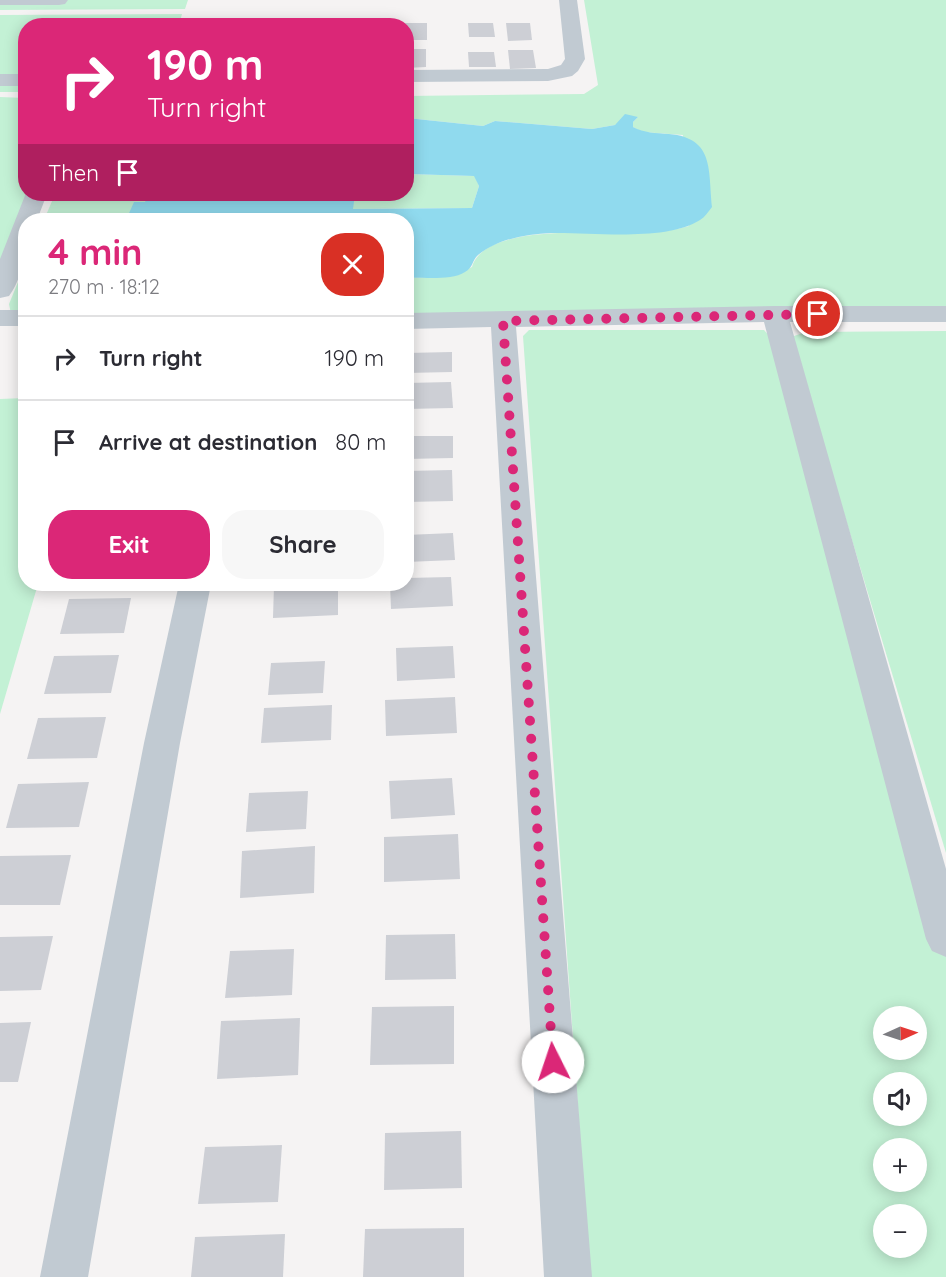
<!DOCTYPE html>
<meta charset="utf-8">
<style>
:root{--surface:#fff;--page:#f7f7f7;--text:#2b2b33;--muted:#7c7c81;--line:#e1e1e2;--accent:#db2777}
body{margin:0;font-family:Quicksand,sans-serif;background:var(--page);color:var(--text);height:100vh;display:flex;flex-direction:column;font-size:22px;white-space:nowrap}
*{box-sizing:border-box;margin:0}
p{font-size:20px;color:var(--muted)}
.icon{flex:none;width:33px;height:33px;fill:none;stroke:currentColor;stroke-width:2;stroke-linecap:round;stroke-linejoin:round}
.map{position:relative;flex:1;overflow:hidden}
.panel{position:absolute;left:18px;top:213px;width:396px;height:378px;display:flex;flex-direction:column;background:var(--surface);border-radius:24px;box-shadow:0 3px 15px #0003}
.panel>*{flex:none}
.guide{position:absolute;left:18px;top:18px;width:396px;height:183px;border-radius:24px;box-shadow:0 3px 15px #0003;background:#db2777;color:#fff;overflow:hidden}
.needle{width:39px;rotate:87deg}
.tools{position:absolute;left:873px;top:1006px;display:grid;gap:12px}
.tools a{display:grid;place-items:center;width:54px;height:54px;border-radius:50%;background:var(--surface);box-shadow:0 3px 15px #0003;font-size:30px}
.pin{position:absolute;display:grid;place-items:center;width:51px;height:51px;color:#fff;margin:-26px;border:3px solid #fff;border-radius:50%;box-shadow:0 2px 6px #0007}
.me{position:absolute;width:66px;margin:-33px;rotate:356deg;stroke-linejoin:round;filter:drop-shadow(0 0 4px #0008)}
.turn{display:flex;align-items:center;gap:21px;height:126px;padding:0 30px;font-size:27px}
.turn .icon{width:78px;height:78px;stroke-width:2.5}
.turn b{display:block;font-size:42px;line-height:51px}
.then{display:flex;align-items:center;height:57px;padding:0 30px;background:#0003;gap:12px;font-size:22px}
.round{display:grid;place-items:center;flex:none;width:63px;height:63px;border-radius:24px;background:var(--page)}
.headline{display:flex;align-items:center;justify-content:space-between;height:102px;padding:0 30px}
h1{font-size:36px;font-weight:800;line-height:45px;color:var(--accent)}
.cta{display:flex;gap:12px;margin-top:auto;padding:12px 30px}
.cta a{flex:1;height:69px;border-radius:24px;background:var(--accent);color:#fff;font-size:24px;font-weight:800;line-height:69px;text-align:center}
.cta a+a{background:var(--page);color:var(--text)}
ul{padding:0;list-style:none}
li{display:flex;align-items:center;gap:18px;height:84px;padding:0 30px;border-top:2px solid var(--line)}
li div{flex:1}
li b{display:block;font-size:22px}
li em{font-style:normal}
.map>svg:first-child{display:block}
</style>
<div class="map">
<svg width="946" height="1277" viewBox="0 0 946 1277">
<rect width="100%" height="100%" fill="#f5f3f3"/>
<g fill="#c3f1d5" fill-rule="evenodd">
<polygon points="0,0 188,0 185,9 0,10"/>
<path d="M584,0H946V317L407,321V278L453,276L472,267C485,221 606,235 644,233C659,232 675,230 689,226L683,135L642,132L633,127V122L638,117L615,125L592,129L495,121L483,126L407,118L406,96L584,94L598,85Z"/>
<polygon points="182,14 179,25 26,26 25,92 0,92 0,15"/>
<polygon points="0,97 25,98 26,194 39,194 28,220 26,220 0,287"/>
<polygon points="407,174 475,176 479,186 472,208 352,209 355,194 406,194"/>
<polygon points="55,194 149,194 146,202 126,220 44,220"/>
<polygon points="25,265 25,323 11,314 9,304"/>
<path d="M529,330H764L772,339L946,957V1277H590L523,336ZM884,1017H916V1050H884ZM884,1083H916V1116H884ZM884,1149H916V1182H884ZM884,1215H916V1248H884Z"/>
<polygon points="946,331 946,853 794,347 794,336 806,332"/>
<polygon points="25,398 26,584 38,584 0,714 0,399"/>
</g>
<path fill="#90daee" d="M625,114L638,117L633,122V127C644,133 656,133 669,134C715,138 708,171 712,207C708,212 705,217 700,220C666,242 591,232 551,233C526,234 498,239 478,255C472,260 473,268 465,272C451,281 423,277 407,278L406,220H126L134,202H145L149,194H355L353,209L472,208L479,186L474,176L407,174V118L483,126L495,121L592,129L615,125Z"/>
<g fill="#cdcfd5">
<polygon points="403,23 427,23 427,40 406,40 406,26 403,26"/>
<polygon points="468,23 493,23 495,37 469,37"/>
<polygon points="506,23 530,23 532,40 508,41"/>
<polygon points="406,49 426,49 426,67 406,68"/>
<polygon points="508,50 533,50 536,68 510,69"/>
<polygon points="468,52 494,52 496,67 469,67"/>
<polygon points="452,352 452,372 406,373 406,353"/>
<polygon points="451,382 453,408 406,409 406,383"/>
<polygon points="406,436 453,436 453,458 406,459"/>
<polygon points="452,470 453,501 406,502 406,471"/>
<polygon points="453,533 455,560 406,562 406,535"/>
<polygon points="451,577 453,606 391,609 390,584 406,584 406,578"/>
<polygon points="338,584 338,615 273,618 274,585"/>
<polygon points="131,598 124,633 60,634 69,599"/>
<polygon points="453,646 455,678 397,681 396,648"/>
<polygon points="119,655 111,693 44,694 54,656"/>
<polygon points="325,661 323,693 268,695 271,663"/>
<polygon points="455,697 457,733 386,736 385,700"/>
<polygon points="332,705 331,740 261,743 264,708"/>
<polygon points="106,717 97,758 27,759 38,718"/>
<polygon points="452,778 455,815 391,819 389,781"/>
<polygon points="89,782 79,827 6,828 18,784"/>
<polygon points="308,791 306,829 246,832 249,793"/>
<polygon points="458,834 460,879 384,882 384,837"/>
<polygon points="315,846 314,893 240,898 242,851"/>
<polygon points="71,855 60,905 0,905 0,856"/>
<polygon points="455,934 456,979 385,980 386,935"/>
<polygon points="53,936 41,990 0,991 0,937"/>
<polygon points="294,949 292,995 225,998 230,951"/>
<polygon points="454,1006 454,1064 370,1065 372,1007"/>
<polygon points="300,1018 298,1075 217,1079 221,1021"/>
<polygon points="31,1022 18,1082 0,1082 0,1023"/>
<polygon points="461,1131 462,1188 384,1190 385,1133"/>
<polygon points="282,1145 278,1202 198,1204 205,1147"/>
<polygon points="464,1228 464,1277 363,1277 365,1229"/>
<polygon points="285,1234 283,1277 191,1277 195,1237"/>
</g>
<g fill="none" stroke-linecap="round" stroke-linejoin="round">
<g fill="#c1cad2" fill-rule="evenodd">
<polygon points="0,0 68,0 65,4 59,5 0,5"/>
<polygon points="559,0 577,0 585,59 578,71 572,76 548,81 406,82 406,70 548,69 561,65 565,59"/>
<rect x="0" y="74" width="26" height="12"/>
<path d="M26,193L47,194L37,220H26C26,247 25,274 9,296L0,298V259Z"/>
<polygon points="775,306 946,306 946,322 790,322 946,869 946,957 932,951 926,939 764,322 516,327 592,1277 544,1277 491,327 406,329 406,313"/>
<rect x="0" y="310" width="26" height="16"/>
<polygon points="179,584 211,584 180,743 88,1277 40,1277 144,743"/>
</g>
</g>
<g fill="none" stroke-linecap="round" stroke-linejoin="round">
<polyline stroke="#db2777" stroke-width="10" stroke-dasharray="0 18" points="553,1062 503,321 818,314"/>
</g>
</svg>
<div class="tools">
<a><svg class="needle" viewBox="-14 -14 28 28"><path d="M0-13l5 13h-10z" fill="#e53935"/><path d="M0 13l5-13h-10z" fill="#7c7c81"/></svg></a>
<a><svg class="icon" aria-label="sound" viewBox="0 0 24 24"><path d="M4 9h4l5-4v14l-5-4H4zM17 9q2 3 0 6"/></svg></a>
<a>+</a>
<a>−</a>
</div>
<div class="pin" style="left:818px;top:314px;background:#d93025"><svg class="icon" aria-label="arrive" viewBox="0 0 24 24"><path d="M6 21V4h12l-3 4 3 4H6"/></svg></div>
<svg class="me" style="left:553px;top:1062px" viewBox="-20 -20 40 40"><circle r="19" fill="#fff"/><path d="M0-13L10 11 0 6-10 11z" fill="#db2777"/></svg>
<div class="guide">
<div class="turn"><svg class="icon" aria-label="right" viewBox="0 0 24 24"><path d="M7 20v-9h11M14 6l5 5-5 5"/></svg><div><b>190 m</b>Turn right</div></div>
<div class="then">Then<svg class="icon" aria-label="arrive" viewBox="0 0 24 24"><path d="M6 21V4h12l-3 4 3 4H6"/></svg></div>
</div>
<section class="panel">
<div class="headline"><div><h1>4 min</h1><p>270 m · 18:12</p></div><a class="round" style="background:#d93025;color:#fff"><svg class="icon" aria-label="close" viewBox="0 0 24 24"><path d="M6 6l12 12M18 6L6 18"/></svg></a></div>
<ul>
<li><svg class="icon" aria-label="right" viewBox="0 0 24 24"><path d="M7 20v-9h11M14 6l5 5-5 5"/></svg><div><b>Turn right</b></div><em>190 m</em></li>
<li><svg class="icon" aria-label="arrive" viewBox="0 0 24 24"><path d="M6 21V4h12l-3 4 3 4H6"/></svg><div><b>Arrive at destination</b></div><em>80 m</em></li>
</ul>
<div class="cta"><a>Exit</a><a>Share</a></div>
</section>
</div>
